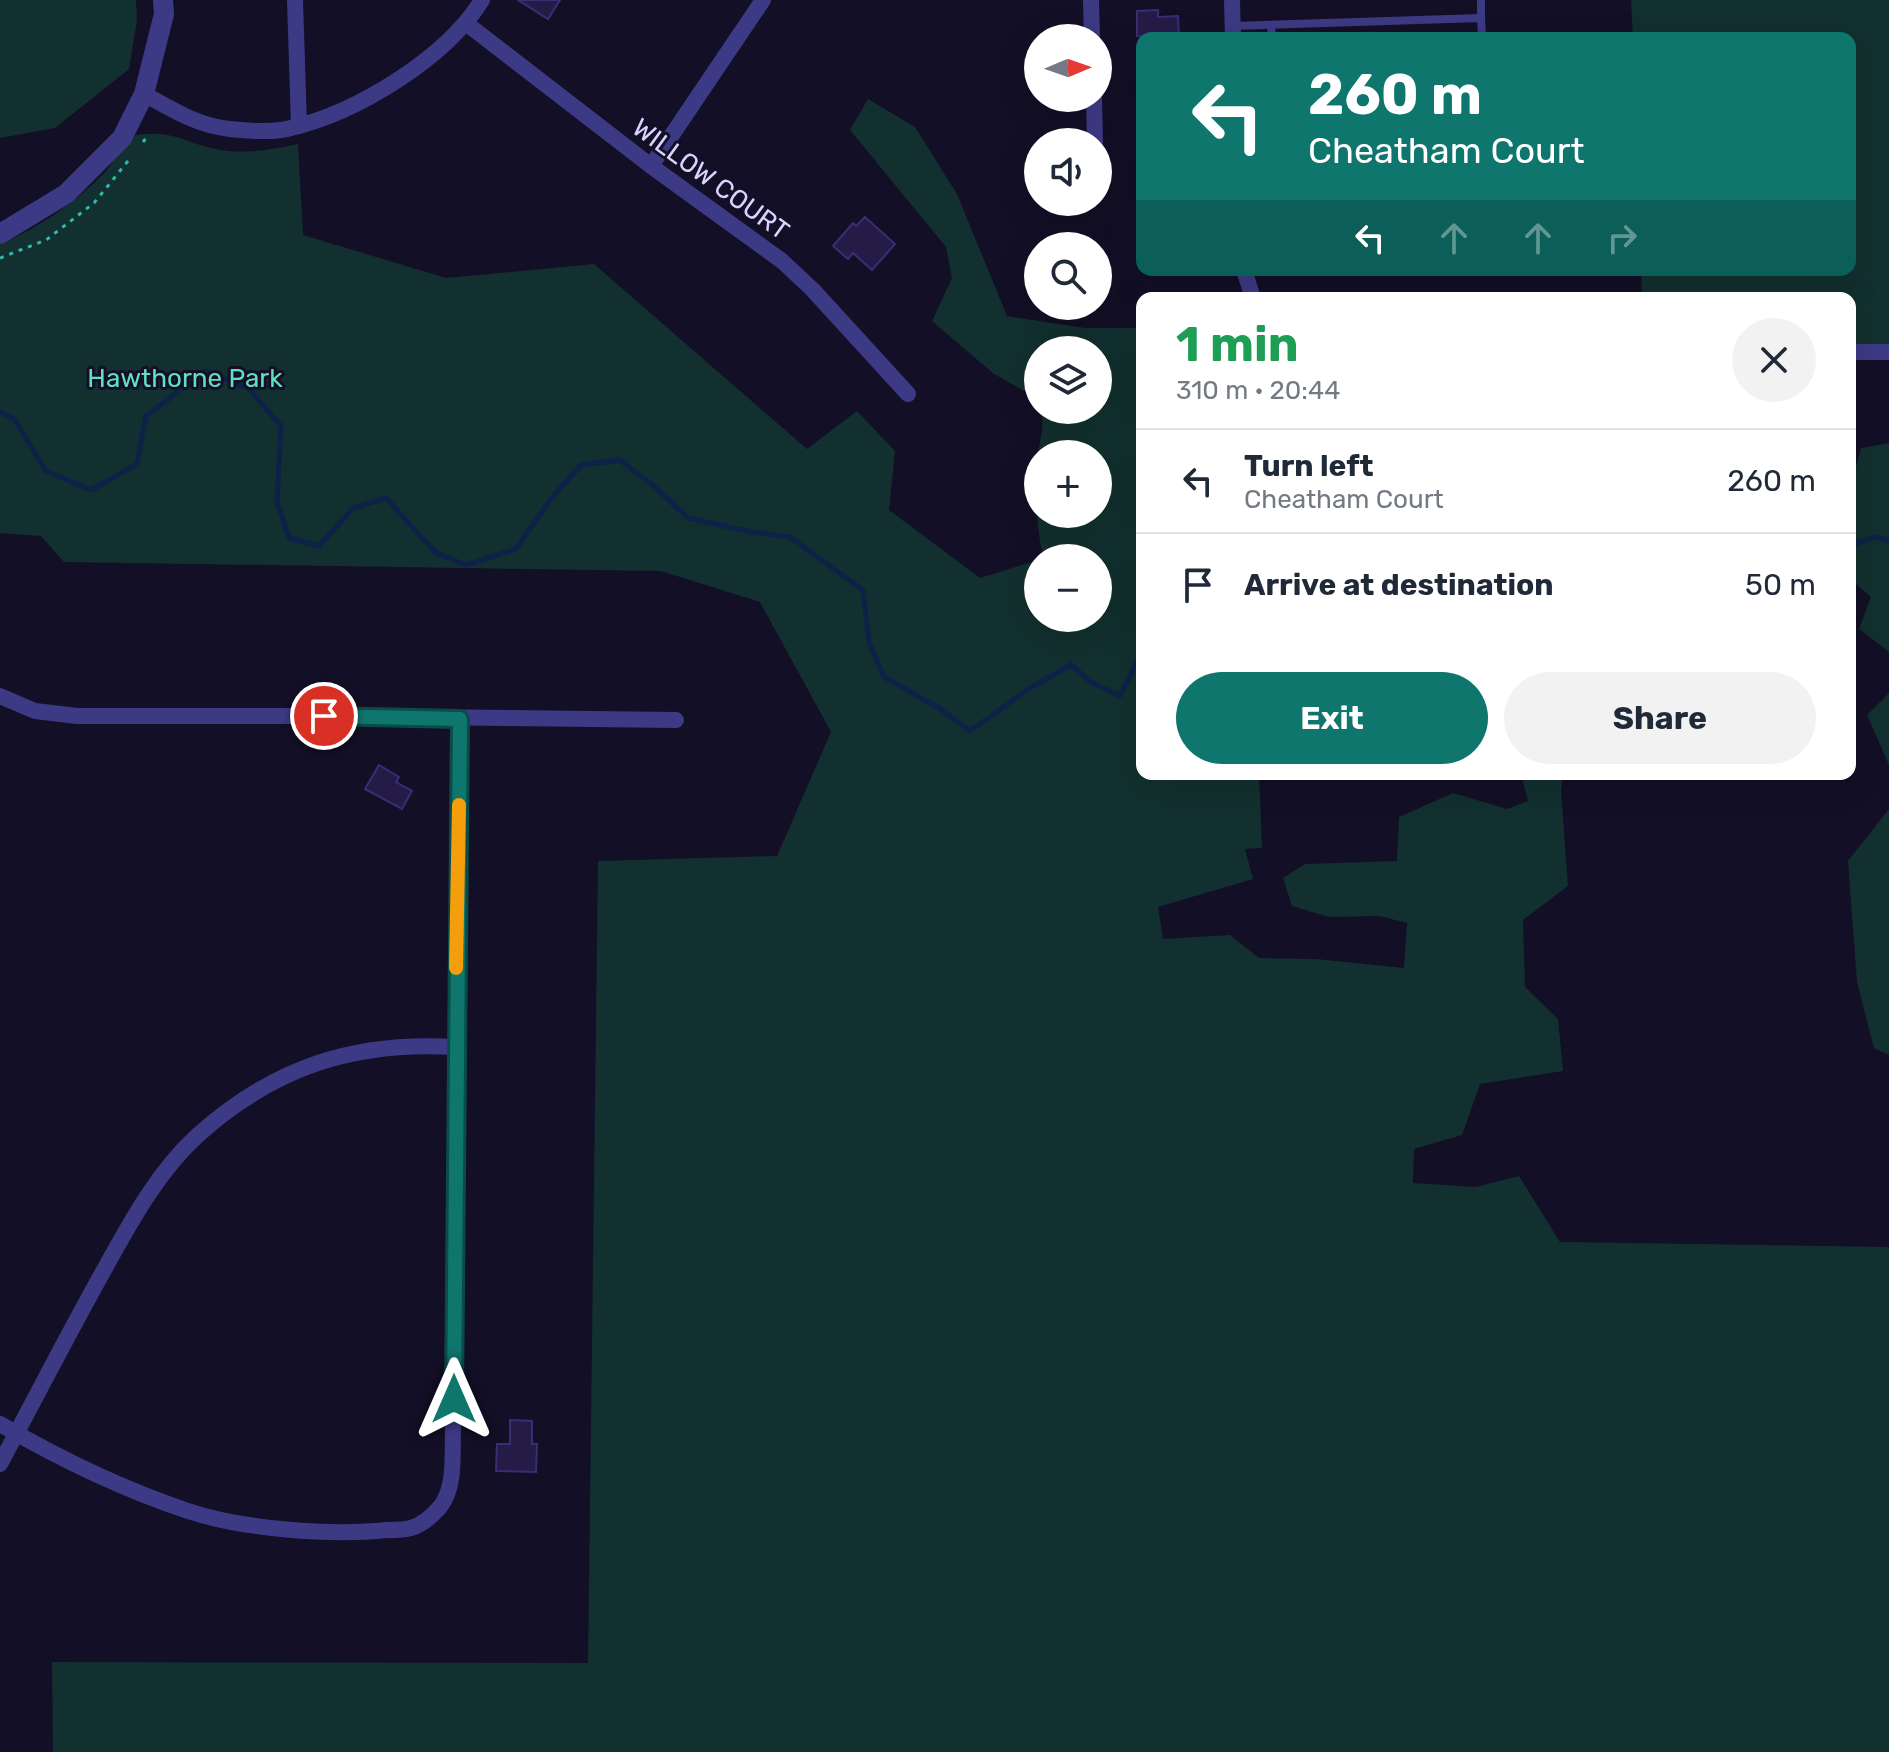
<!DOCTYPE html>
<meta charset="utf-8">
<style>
:root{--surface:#fff;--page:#f2f2f3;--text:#1f2937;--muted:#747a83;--line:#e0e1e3;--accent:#0f766e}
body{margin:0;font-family:Rubik,sans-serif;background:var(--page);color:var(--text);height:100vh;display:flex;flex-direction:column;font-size:30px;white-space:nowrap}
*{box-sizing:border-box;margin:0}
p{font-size:26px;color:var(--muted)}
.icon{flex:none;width:44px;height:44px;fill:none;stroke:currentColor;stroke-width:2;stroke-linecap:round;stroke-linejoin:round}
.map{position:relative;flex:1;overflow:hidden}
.side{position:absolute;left:1136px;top:292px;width:720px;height:488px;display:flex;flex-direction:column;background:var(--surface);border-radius:16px;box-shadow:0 8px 32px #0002}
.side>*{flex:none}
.banner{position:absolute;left:1136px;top:32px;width:720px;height:244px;border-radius:16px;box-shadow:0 8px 32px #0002;background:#0f766e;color:#fff;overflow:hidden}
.needle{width:52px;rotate:88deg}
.controls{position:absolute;left:1024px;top:24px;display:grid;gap:16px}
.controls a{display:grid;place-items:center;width:88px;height:88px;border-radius:50%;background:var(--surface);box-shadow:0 8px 32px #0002;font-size:40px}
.pin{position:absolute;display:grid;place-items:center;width:68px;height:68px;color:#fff;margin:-34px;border:4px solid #fff;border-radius:50%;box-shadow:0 2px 8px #0007}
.me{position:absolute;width:88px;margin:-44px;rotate:0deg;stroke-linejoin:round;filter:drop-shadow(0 0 6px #0008)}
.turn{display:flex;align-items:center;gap:28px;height:168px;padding:0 40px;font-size:36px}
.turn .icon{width:104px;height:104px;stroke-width:2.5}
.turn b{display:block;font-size:56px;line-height:68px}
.lanes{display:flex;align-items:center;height:76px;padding:0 40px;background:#0003;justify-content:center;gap:40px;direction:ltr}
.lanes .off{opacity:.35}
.round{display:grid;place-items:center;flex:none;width:84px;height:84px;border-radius:42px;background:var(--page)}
.head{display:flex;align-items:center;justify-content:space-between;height:136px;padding:0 40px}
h1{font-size:48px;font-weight:700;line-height:60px;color:#1e9e55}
.button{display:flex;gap:16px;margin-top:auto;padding:16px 40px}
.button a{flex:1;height:92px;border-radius:48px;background:var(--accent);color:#fff;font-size:32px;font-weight:700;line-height:92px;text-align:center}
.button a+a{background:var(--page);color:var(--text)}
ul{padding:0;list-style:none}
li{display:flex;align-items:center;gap:24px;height:104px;padding:0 40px;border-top:2px solid var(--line)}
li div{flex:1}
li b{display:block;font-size:30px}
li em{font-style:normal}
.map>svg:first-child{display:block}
</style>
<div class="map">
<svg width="1889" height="1752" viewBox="0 0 1889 1752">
<rect width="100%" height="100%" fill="#130f26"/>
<g fill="#12302f" fill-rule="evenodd">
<polygon points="0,0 136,0 137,20 129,69 55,128 0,138"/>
<polygon points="1631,0 1889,0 1889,345 1850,344 1850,298 1642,298 1641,270 1850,270 1850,38 1633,38"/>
<path d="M868,99L915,127L957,194L1007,316L1085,328H1142V774H1259L1262,848L1245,849L1253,879L1158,907L1163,939L1230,935L1259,958L1316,959L1404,968L1407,923L1379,916L1329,917L1292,906L1283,878L1305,864L1397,861L1399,817L1453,793L1507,809L1528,801L1521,774H1563L1561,791L1568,886L1523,920L1525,987L1558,1019L1563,1071L1480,1084L1462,1135L1414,1149L1413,1183L1476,1187L1519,1176L1560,1242L1889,1247V1752H53L52,1662L588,1663L598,861L777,856L831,732L760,602L661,571L64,562L41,536L0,533V244C36,229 72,205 100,177C112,166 120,150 130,136C177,127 188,147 229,151C252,153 276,149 298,144L303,235L446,278L594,264L807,449L857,411L895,451L889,510L980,578L1038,560V618H1098V558H1043C1037,527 1034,496 1036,465C1037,447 1047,427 1040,410H1098V350H1038V406L1033,396L994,374L932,321L952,278L946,247L850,130ZM1038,454H1098V514H1038Z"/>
<polygon points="1889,443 1889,652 1859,629 1871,597 1850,579 1850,488 1861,448"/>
<polygon points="1889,693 1889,765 1867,715"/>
<polygon points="1889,809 1889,1055 1874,1048 1857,982 1848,861"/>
</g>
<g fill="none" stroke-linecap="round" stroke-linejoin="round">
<g stroke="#0c2248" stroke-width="5">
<polyline points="0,412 14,419 46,471 91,490 137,464 146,416 206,371 248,388 281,426 277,501 289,538 319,546 353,508 386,498 436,553 466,565 516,549 550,500 581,465 620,460 655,487 688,518 752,532 790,537 863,590 869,642 884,677 939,708 970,731 1030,688 1071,665 1091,682 1120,696 1142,652"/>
<polyline points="1850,545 1876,537 1889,541"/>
</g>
</g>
<g fill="#241b47" stroke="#3b2d73" stroke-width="2">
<polygon points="518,0 560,0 548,19"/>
<polygon points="1158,10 1158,17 1178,16 1179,38 1137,36 1137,11"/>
<polygon points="865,217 895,244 872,270 853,253 848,259 833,246 853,223 856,226"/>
<polygon points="379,765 399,777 396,782 412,791 402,809 365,789"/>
<polygon points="510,1420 532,1421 532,1444 537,1444 536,1472 496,1471 497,1444 510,1444"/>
</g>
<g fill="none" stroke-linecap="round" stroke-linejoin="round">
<g stroke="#2fb8b0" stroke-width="3" stroke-dasharray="4 6" stroke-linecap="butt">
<polyline points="143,142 149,134"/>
<polyline points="0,258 46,240 94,203 128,161"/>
</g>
<g stroke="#3d3a85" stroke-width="8">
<polyline points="1481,0 1481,18"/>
<polyline points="1271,25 1272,38"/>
<polyline points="1233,26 1481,18 1482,38"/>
</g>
<g stroke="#3d3a85" stroke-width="16">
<polyline points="295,0 299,126"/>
<polyline points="1091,0 1092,38"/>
<polyline points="1232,0 1233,38"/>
<polyline points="467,24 651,166 782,261 812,289 908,394"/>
<path d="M144,94C171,109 198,126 230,129C248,131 274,133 291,128C358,112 446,58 482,0"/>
<polyline points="1094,98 1095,142"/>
<polyline points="651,166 763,0"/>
<polyline points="1244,270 1253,298"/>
<polyline points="1850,352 1889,352"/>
<polyline points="0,696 35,711 77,716 324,716 676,720"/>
<path d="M0,1424C60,1459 122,1489 188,1511C242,1529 330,1536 387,1530C394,1530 404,1530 411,1528C422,1525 433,1515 440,1507C456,1487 452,1454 453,1430L460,719"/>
<path d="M0,1464C35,1399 68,1334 104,1270C130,1223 158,1171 198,1135C274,1067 354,1041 455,1047"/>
</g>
<polyline stroke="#3d3a85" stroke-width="20" points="0,234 66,194 122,138 144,94 164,14 163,0"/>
</g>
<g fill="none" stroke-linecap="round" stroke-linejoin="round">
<g stroke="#0a4d48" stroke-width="20">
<polyline id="route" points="324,716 460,719 454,1399"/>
</g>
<use href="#route" stroke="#0f766e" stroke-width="14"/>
<polyline stroke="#f59e0b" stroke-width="14" points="456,968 459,805"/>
</g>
<g text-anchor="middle" stroke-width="6" stroke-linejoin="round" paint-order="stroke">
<g font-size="26" fill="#d9d4ff" stroke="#130f26">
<text transform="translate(711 179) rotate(36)" y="9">WILLOW COURT</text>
</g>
<g font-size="26" fill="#5fe0c0" stroke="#130f26">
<text x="185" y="387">Hawthorne Park</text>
</g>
</g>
</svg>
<div class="controls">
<a><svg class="needle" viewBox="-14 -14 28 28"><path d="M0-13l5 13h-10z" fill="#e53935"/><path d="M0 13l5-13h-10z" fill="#747a83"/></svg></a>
<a><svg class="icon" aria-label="sound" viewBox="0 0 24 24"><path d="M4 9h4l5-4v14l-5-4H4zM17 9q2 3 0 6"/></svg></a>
<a><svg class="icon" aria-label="search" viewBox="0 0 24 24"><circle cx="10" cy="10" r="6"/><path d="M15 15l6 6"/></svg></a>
<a><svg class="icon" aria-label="layers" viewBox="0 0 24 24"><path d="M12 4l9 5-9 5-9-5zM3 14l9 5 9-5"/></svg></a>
<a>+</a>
<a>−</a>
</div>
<div class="pin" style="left:324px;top:716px;background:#d93025"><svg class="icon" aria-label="arrive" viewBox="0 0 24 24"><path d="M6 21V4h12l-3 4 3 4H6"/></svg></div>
<svg class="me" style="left:454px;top:1399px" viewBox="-20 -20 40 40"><path d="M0-17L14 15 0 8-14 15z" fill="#0f766e" stroke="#fff" stroke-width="4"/></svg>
<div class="banner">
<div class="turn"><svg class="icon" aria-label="left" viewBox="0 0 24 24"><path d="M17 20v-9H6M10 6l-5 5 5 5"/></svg><div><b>260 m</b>Cheatham Court</div></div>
<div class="lanes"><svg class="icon" aria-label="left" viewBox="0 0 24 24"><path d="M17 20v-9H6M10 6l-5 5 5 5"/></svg><svg class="icon off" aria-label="ahead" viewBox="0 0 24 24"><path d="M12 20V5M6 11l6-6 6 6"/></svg><svg class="icon off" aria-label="ahead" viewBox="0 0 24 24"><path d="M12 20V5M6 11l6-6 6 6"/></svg><svg class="icon off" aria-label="right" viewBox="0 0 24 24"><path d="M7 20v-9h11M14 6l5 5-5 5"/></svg></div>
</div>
<section class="side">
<div class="head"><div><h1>1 min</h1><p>310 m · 20:44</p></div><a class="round"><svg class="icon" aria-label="close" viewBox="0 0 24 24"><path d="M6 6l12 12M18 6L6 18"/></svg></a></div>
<ul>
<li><svg class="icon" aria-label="left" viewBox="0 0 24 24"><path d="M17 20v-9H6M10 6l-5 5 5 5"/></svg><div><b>Turn left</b><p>Cheatham Court</p></div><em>260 m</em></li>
<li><svg class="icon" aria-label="arrive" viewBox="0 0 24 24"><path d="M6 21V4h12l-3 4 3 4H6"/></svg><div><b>Arrive at destination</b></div><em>50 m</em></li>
</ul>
<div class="button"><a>Exit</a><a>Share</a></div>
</section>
</div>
